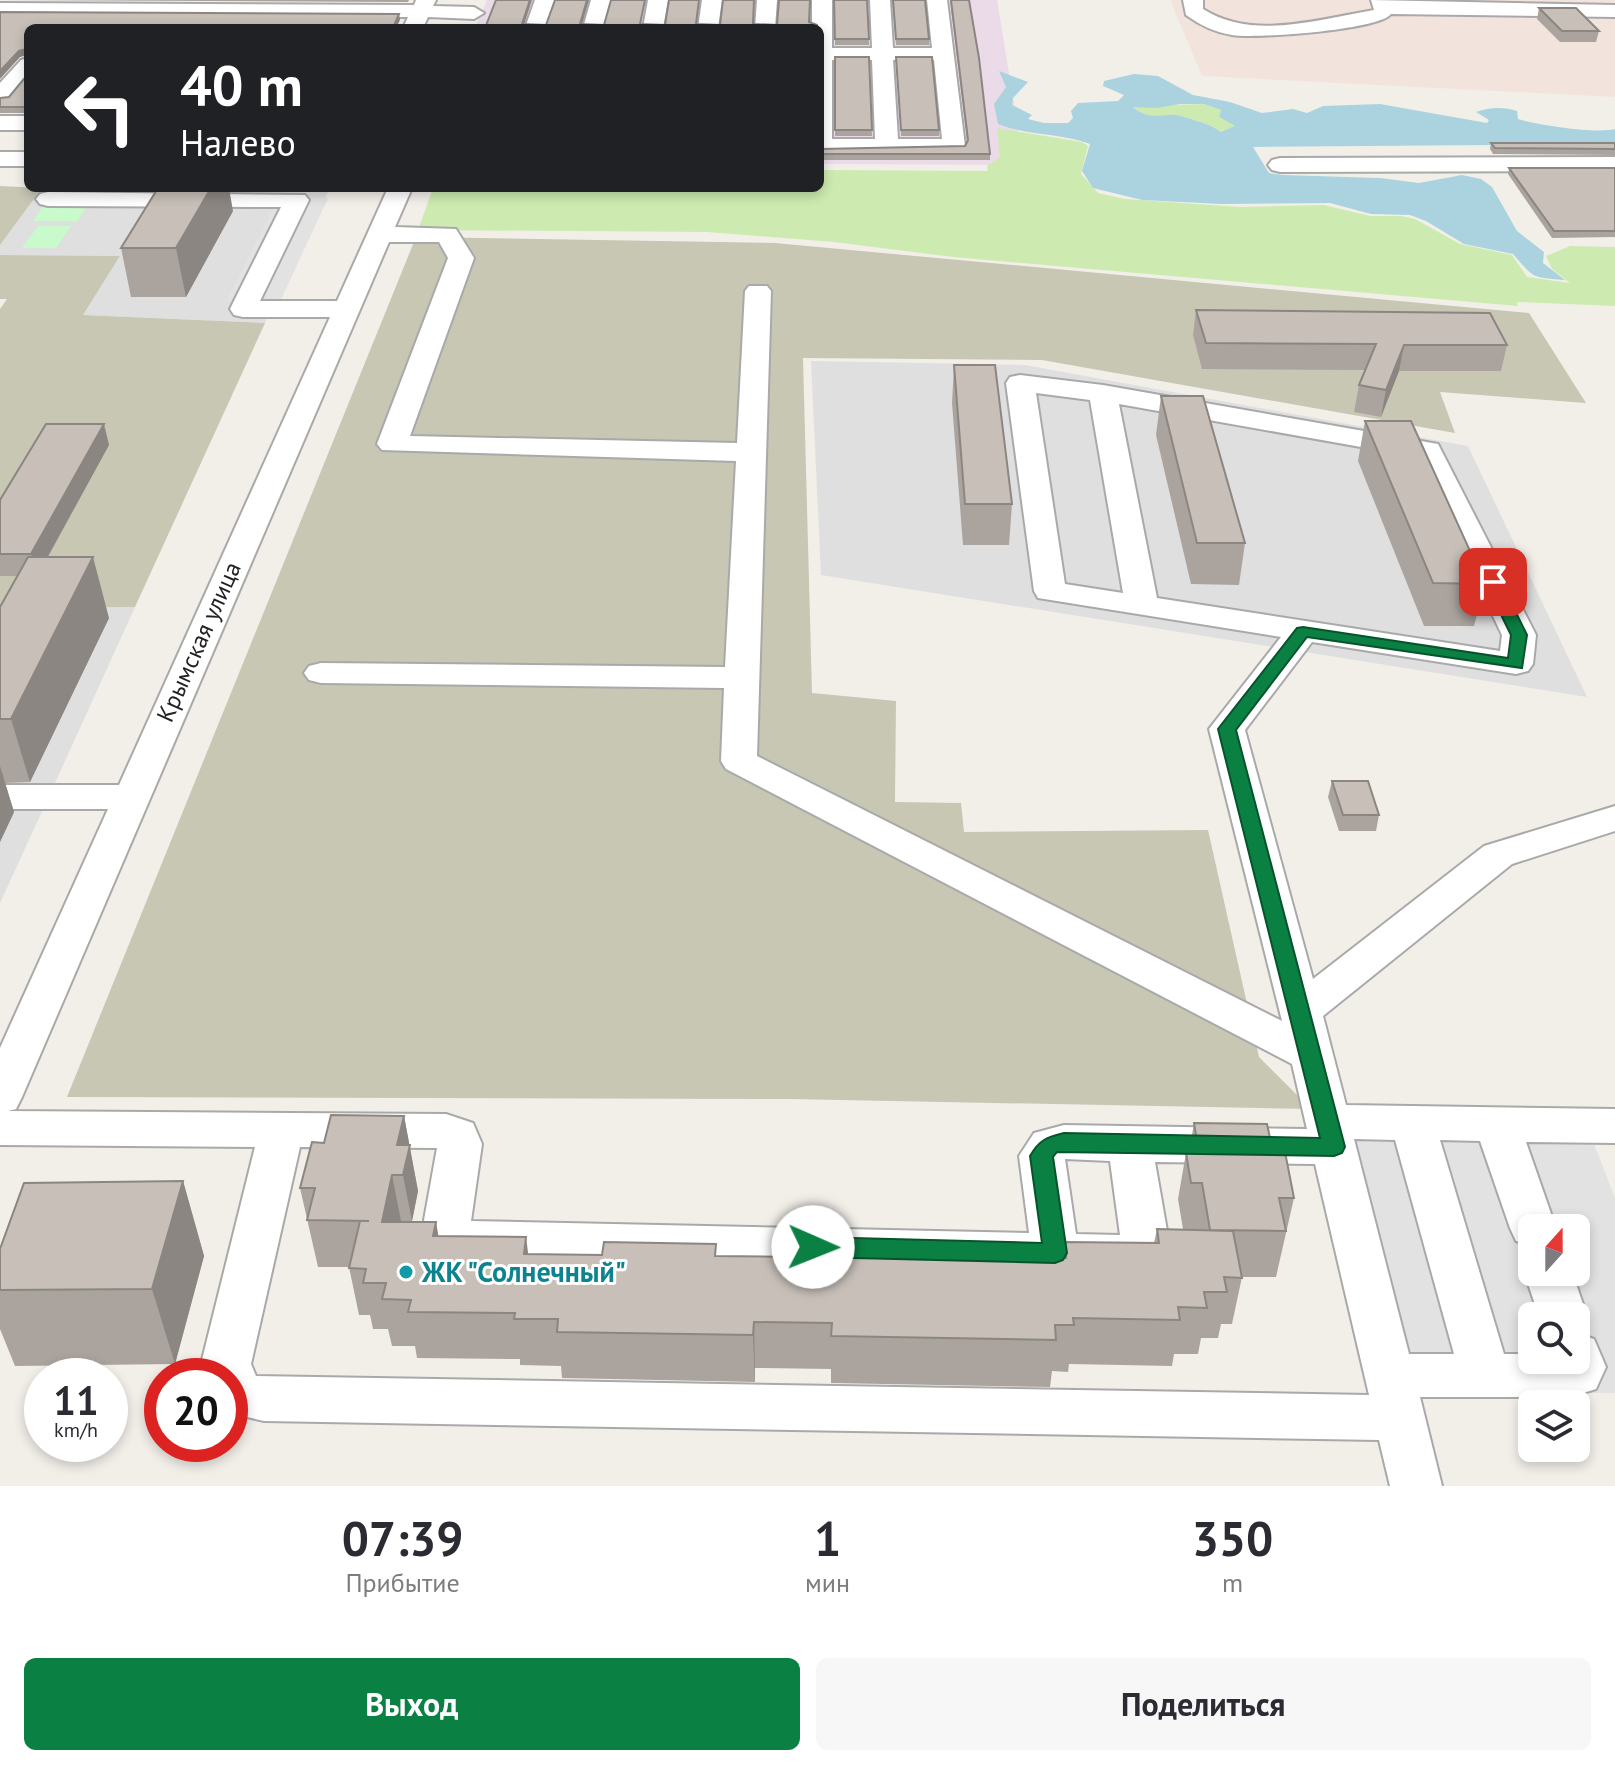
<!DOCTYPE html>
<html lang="ru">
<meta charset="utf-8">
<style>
:root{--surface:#fff;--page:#f7f7f7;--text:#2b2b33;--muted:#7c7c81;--accent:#0b8043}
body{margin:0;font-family:"PT Sans",sans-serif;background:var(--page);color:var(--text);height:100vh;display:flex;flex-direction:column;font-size:30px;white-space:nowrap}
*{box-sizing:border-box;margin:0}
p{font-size:26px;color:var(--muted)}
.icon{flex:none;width:44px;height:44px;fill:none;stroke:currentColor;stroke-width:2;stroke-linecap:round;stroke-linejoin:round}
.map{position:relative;height:1486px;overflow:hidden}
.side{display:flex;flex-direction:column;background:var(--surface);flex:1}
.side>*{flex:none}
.top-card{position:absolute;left:24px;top:24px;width:800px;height:168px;border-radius:12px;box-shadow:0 4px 12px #0003;background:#202124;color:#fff;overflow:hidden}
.needle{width:52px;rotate:21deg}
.buttons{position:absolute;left:1518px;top:1214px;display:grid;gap:16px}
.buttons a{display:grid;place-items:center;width:72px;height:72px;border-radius:12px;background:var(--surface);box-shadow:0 4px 12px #0003;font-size:40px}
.speed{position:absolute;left:24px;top:1358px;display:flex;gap:16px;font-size:40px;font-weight:700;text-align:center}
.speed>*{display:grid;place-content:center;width:104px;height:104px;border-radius:50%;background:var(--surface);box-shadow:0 4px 12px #0003;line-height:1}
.speed small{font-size:20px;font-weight:400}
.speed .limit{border:12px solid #d22;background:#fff;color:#111}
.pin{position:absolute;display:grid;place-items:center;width:68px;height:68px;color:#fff;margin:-34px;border-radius:16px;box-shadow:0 4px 12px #0006}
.me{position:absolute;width:88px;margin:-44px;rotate:91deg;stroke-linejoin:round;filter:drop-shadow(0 0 6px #0008)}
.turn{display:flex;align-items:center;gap:28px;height:168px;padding:0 24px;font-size:36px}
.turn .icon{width:104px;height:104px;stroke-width:2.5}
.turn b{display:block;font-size:56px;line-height:68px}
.eta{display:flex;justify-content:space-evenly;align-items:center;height:136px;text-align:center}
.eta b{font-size:48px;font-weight:700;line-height:56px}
.cta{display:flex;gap:16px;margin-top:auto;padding:16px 24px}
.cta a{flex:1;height:92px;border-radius:12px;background:var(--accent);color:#fff;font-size:32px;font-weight:700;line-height:92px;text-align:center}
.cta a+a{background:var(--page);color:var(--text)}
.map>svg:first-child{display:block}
</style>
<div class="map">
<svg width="1615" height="1486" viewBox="0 0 1615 1486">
<rect width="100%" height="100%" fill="#f2efe9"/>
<g fill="#e0dfdf">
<polygon points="42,188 138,188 328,192 265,323 83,315 120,256 0,255 0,245"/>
<polygon points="811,361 1025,365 1468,446 1587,697 821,575"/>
<polygon points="135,607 44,807 0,903 0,608"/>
</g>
<polygon fill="#ebdbe8" points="487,0 997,0 1024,165 820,164 820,28 475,28"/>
<polygon fill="#f3e3dd" points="1170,0 1615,0 1615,97 1202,76"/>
<g fill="#c7c7b4">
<polygon points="0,186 42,188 0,245"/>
<polygon points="416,237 775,243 1529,313 1586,403 1440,392 1455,433 1042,360 803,358 812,693 896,701 895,802 961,803 964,832 1208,830 1259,1057 1311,1109 789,1099 67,1097"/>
<polygon points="0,255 120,256 83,315 265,323 135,607 0,608 0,309 7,299 0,299"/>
</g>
<g fill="#cdebb0">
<path d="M1204,104L1221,110L1219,117L1235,126L1232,130L1221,132C1211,124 1193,119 1180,116C1164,111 1151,124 1132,106Z"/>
<polygon points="997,128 1082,142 1088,146 1081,174 1098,193 1125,199 1240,207 1324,205 1370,216 1401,216 1415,219 1460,244 1512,255 1527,277 1570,283 1552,269 1546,256 1570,246 1615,247 1615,306 1517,302 1518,306 953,257 834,242 707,232 418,230 433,188 820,188 820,170 988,171 987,166 1000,157"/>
</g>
<g fill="#c8facc">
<polygon points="43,206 87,206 77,221 33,221"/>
<polygon points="38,226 71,226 56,248 22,248"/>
</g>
<g fill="#e2e2e2" fill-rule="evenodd">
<polygon points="309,198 328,198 278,306 257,306"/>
<polygon points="274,207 287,208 241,301 226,301"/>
<path d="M1350,1130L1589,1131L1615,1198V1393H1416ZM1532,1228H1576V1272H1532ZM1532,1316H1576V1360H1532Z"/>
</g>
<path fill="#aad3df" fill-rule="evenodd" d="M999,71L1028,82L1013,98L1012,105L1032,115L1028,119L1044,123H1068L1073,118L1071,111L1078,103L1118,101L1124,95L1103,86L1104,81L1134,74L1158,76L1193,95L1230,102L1262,113L1293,109L1307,113L1323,106L1380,104L1487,123L1489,120L1476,112C1489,107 1505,107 1517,111L1518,119C1537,125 1598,134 1615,129V144L1253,147L1269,173L1283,175L1380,178L1419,183L1462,175L1481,179L1492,187L1517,231L1544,252L1543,263L1565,280C1531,277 1535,279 1513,254L1464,244L1426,221L1410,215L1371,214L1330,203L1221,204L1142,200L1093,188L1082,171L1090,144C1060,133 1028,136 998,124L994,104L1006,87ZM1180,104H1204L1221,110L1219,117L1235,126L1221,132C1211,124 1194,120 1181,116C1165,111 1151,123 1133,107L1157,108Z"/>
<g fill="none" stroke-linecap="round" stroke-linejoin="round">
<g stroke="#a9a9a9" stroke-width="4">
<g id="minor">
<polygon points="416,0 436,0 433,6 474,7 484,13 474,19 428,17 423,28 403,28 408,17 0,15 0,3 414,5"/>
<polygon points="535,0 555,0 545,28 525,28"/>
<polygon points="591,0 611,0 603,28 583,28"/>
<polygon points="648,0 668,0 663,28 643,28"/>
<polygon points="702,0 722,0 718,28 698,28"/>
<polygon points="757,0 777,0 775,28 755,28"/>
<path d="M812,0H832V48H872L870,0H890L893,48H932L927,0H947L965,146L962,151L820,153V28H812ZM832,60H872L875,139H832ZM893,60H934L942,139H898Z"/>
<path d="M1183,0H1203V9C1253,41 1319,19 1374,10L1371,0L1615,5V17L1391,14C1379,30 1255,39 1232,35C1214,32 1200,25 1186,15Z"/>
<polygon points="28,58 28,77 8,101 0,102 0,83 21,60"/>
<rect x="0" y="116" width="28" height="14"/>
<rect x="0" y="152" width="28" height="14"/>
<polygon points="1615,157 1615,171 1280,172 1272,170 1268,165 1272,160 1280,158"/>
<path d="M388,188H412L395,227L456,229L474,258L410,436L737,443L745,291L749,286H767L771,291L757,756L1282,1021L1209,729L1281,637L1038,598L1034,591L1006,383L1010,377L1020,375L1103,385L1438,444L1536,635L1533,664L1528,671L1516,674L1312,642L1245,730L1313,979L1484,846L1615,806V831L1512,864L1323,1016L1346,1105L1615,1109V1143L1526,1142L1556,1228H1532V1246L1516,1241L1510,1228L1480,1141L1440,1140L1504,1354H1532V1360H1576V1333L1594,1339L1606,1367L1596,1389L1570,1397H1420L1442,1486H1390L1379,1440L264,1421L230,1413V1376H204L201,1364L255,1147L0,1145V1048L108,809H0V785H119L330,317H243L234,315L230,309L281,207L48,206L40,204L36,199L40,194L48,192L305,195L309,200L260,301H337ZM389,242H439L448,258L377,444L382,450L736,461L725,667L321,663L309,666L304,673L309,680L321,683L724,688L721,761L726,769L1292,1064L1307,1129L1064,1125L1034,1133L1019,1156L1029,1233L471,1221L482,1144L473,1123L446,1114L8,1111L16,1109L22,1097ZM1036,393L1090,400L1123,593L1065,584ZM1119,404L1417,457L1502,635L1500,651L1157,598ZM1354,1139L1395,1140L1454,1354H1409ZM300,1147L437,1148L424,1220L434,1248L464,1259L1055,1272L1131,1273L1159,1264L1169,1242L1155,1162L1315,1164L1369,1395L256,1376L251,1364ZM1065,1159L1110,1161L1120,1235L1076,1234Z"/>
<polygon points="1531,1258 1532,1272 1572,1272 1587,1316 1580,1330 1576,1332 1576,1316 1539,1316 1524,1272"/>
</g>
</g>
<use href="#minor" fill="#fff" fill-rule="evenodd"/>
</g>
<g fill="#aba49e">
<polygon points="0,0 409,0 408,2"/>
<polygon points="834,0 867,0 869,45 835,45"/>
<polygon points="892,0 929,39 929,45 896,45"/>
<polygon points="950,0 969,0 990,154 990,160 820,160 820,149 965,146 967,141"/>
<polygon points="1539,8 1599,31 1596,42 1560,42 1537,19"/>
<polygon points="835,57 869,57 872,136 835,136"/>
<polygon points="896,63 939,130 939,136 901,136"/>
<polygon points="28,74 28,113 0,113 0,98 9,97"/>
<polygon points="1491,143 1615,143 1615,155 1493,154 1490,149"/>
<polygon points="1509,168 1615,168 1615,237 1552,238 1508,174"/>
<polygon points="233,211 186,297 131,297 121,248"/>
<polygon points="1196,310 1507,345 1501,371 1399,371 1381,417 1354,412 1359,385 1365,370 1202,369 1193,335"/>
<polygon points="954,365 1012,504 1009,545 963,545 952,403"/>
<polygon points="1161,396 1245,543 1239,585 1191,584 1156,435"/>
<polygon points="1365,421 1485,584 1474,626 1424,626 1358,461"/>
<polygon points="109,445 48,557 109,618 30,782 5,783 14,812 0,842 0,607 17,576 0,576 0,500"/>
<polygon points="1332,781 1379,815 1376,831 1339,831 1328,797"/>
<polygon points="404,1116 418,1191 412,1221 436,1222 438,1236 528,1254 602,1255 716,1244 716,1256 1063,1258 1065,1242 1154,1243 1157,1229 1194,1230 1183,1229 1178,1199 1186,1153 1189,1153 1194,1123 1273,1152 1294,1198 1276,1277 1242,1277 1232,1324 1221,1324 1218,1338 1201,1338 1198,1354 1174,1354 1172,1366 1069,1364 1068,1372 1052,1371 1050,1387 831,1383 831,1369 755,1368 755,1382 562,1378 561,1366 520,1365 520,1359 417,1358 415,1346 392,1346 388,1329 373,1329 370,1315 359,1315 349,1267 318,1267 300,1188 324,1143"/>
<polygon points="183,1181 204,1256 175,1364 15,1366 0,1329 0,1249"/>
</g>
<g fill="#8b8681">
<polygon points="530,0 532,0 523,28 522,24"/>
<polygon points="587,0 589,0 581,28 580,24"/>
<polygon points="399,14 400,20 396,28 393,28"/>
<polygon points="26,49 27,55 20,57 0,79 0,71 19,51"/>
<polygon points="211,188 229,188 233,211 186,297 176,248"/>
<polygon points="1404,345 1399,371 1381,417 1386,390"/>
<polygon points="104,424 109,445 37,576 31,554"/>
<polygon points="93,557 109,618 30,782 11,719"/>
<polygon points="0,766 14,812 0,842"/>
<polygon points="404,1116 418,1191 412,1221 397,1145"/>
<polygon points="392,1175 401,1221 382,1222"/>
<polygon points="183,1181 204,1256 175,1364 152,1289"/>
<polygon points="436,1222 444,1269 433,1236"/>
<polygon points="526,1237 532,1283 524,1254"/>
<polygon points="754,1322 755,1368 755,1382 753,1335"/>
</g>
<g fill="#c7bfb8" stroke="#8b8681" stroke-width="2">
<polygon points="496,0 530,0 522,24 546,25 555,0 587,0 580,24 604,25 611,0 645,0 640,24 665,25 669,0 699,0 696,24 720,25 723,0 754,0 753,24 777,25 779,0 810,0 809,22 817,25 817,28 485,28"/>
<polygon points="834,0 867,0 869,39 835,39"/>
<polygon points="893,0 925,0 929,39 896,39"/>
<polygon points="951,0 969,0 979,58 990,154 820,154 820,149 965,146 968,140"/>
<polygon points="1539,8 1576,8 1599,31 1562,31"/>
<polygon points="0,12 399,14 393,28 28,28 28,51 26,49 19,51 0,71"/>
<polygon points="835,57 869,57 872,130 835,130"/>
<polygon points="896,57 932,57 939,130 901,130"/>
<polygon points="28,74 28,109 27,107 0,107 0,98 9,97"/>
<polygon points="1491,143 1615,143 1615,149 1495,148"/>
<polygon points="1509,168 1615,168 1615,231 1554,231"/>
<polygon points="158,188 211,188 176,248 121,248"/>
<polygon points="1196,310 1490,313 1507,345 1404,345 1386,390 1359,385 1376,344 1206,343"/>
<polygon points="954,365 995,365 1012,504 965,504"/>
<polygon points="1161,396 1203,396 1245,543 1197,543"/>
<polygon points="1365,421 1411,421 1485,584 1433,583"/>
<polygon points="46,424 104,424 31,554 0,554 0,500"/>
<polygon points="28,557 93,557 11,719 0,719 0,607"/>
<polygon points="1332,781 1368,781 1379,815 1343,815"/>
<polygon points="331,1115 404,1116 397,1145 410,1145 403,1175 392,1175 382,1222 436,1222 433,1236 526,1237 524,1254 602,1255 604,1242 716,1244 715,1256 875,1258 875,1243 984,1246 985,1257 1066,1258 1065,1242 1159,1243 1157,1229 1233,1231 1242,1278 1224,1277 1227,1292 1204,1292 1207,1308 1178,1307 1180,1320 1073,1318 1074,1325 1055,1325 1056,1340 831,1336 832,1323 754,1322 753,1335 557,1332 558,1319 514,1319 515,1313 408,1312 411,1300 382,1299 386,1283 363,1283 366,1269 349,1268 360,1221 369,1221 307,1220 315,1188 300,1188 312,1142 324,1143"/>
<polygon points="1194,1123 1267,1124 1273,1152 1285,1152 1294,1198 1279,1198 1286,1231 1210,1230 1202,1183 1191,1183 1186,1153 1199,1153"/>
<polygon points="183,1181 152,1289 0,1290 0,1249 24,1183"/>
</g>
<path fill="#0b8043" stroke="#07532c" stroke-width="2" d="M1493,577L1501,582L1527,635L1522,668L1307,637L1236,730L1345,1147L1342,1153L1334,1156L1057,1152L1053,1157L1067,1253L1063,1260L1055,1263L813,1257L804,1254L801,1247L804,1240L813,1237L1042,1243L1030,1156C1039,1140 1047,1137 1064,1133L1320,1138L1218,729L1297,628L1303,627L1508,658L1511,635L1485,582Z"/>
<circle fill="#0f9aa8" stroke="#fff" stroke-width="3" cx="406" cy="1272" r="8"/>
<g text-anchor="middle" stroke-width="6" stroke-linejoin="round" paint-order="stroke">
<g font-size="24" fill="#222" stroke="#fff">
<text transform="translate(199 642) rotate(-66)" y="8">Крымская улица</text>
</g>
<g font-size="28" font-weight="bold" fill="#0d838f" stroke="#fff" text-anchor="start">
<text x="422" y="1282">ЖК "Солнечный"</text>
</g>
</g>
</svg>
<div class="buttons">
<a><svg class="needle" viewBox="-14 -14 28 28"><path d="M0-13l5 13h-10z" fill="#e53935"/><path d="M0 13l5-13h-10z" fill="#7c7c81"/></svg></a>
<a><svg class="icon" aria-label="search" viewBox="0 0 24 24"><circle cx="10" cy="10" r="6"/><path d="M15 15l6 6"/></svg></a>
<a><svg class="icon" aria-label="layers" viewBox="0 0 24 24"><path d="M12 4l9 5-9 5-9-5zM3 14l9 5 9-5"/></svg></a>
</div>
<div class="speed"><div>11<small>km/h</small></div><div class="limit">20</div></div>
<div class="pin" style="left:1493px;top:582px;background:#d93025"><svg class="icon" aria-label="arrive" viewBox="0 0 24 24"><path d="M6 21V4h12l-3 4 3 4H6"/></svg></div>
<svg class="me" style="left:813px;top:1247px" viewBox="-20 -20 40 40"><circle r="19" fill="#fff"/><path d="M0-13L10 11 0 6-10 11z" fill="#0b8043"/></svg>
<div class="top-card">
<div class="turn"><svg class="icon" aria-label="left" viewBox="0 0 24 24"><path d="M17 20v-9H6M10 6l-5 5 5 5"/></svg><div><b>40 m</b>Налево</div></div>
</div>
</div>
<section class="side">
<div class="eta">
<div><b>07:39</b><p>Прибытие</p></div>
<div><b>1</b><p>мин</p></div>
<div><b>350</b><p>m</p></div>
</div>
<div class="cta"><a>Выход</a><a>Поделиться</a></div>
</section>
